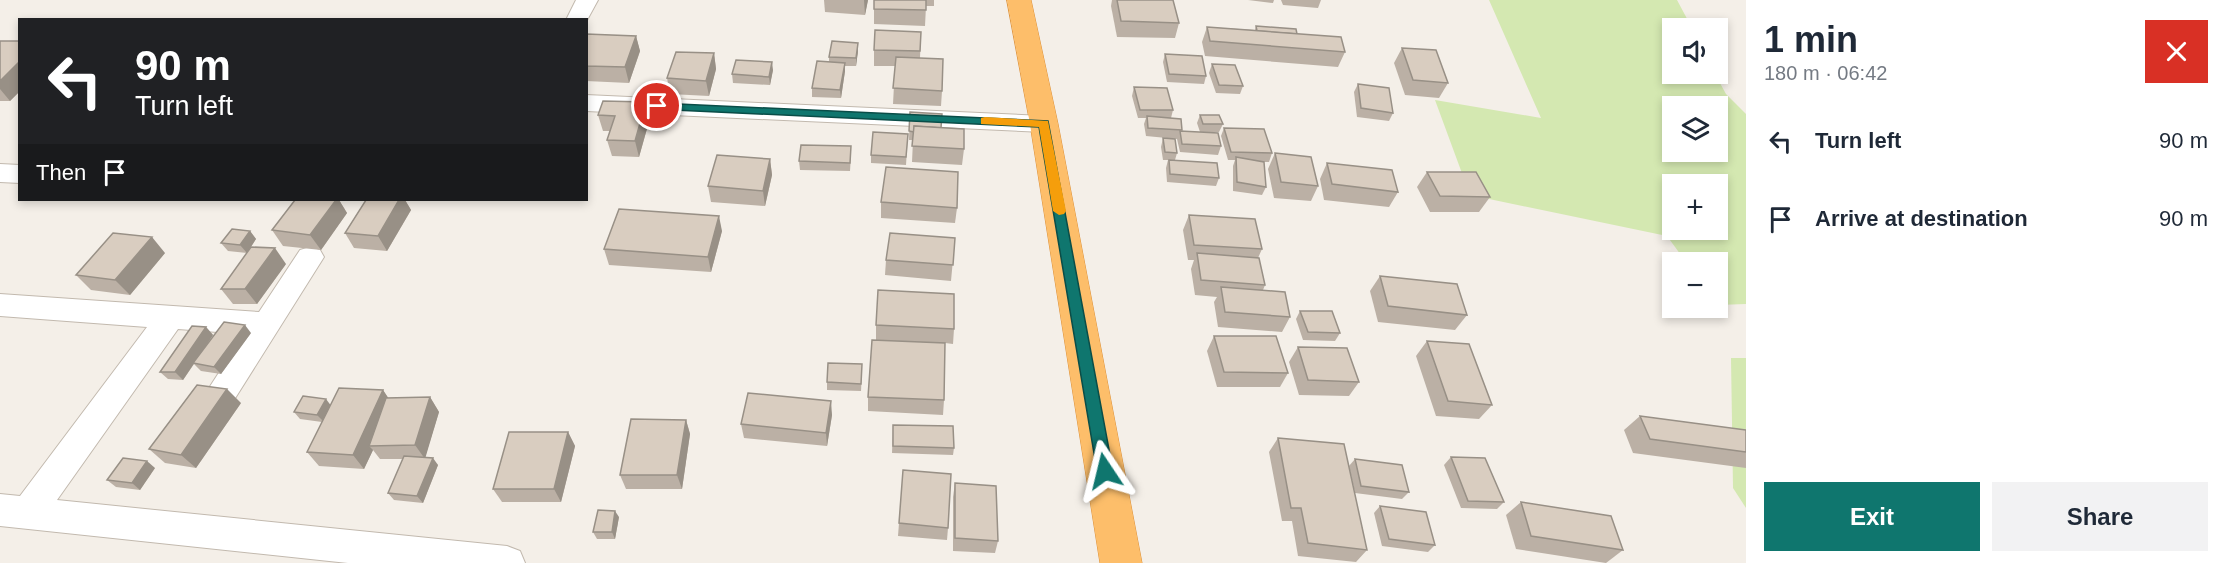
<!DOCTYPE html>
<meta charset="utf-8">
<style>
:root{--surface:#fff;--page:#f2f2f3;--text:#1f2937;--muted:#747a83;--accent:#0f766e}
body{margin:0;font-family:Helvetica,sans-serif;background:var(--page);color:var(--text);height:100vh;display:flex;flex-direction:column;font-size:22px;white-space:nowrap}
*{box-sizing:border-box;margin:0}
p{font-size:20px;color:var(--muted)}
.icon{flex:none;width:33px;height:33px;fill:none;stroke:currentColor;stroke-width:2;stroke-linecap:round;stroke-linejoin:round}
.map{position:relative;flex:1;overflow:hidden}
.details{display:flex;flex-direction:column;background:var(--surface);width:480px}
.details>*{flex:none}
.hud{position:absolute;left:18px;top:18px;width:570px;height:183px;border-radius:0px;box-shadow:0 3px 9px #0003;background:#202124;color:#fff;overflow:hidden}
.fabs{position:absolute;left:1662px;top:18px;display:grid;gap:12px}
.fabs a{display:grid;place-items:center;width:66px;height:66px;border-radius:0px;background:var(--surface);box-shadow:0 3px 9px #0003;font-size:30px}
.pin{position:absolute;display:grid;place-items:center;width:51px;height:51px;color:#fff;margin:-26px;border:3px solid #fff;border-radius:50%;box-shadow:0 2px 6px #0007}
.me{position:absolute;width:66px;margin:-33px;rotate:350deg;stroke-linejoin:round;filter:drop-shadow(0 0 4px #0008)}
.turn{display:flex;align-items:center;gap:21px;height:126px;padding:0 18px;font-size:27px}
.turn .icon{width:78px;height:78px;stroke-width:2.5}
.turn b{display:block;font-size:42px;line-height:51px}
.then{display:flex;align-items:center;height:57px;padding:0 18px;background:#0003;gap:12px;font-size:22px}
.round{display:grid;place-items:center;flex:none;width:63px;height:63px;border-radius:0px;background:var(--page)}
.head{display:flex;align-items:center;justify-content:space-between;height:102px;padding:0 18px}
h1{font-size:36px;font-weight:600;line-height:45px}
.primary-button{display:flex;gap:12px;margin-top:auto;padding:12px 18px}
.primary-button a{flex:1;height:69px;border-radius:0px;background:var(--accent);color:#fff;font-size:24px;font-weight:600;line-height:69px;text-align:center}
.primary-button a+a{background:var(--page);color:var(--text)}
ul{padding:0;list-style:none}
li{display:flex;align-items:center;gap:18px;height:78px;padding:0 18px}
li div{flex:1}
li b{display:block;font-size:22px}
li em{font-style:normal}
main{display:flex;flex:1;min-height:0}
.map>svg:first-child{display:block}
</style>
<main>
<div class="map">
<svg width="1746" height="563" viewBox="0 0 1746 563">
<rect width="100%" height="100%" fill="#f4efe8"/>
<g fill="#d4e8b1" fill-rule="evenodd">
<path d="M1489,0H1677L1692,28H1672V74H1715L1726,94L1746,114V304L1718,305V262H1686L1667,236L1470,195L1435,100L1541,118ZM1672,106H1718V152H1672ZM1672,184H1718V230H1672Z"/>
<polygon points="1731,358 1746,358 1746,508 1733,488"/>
</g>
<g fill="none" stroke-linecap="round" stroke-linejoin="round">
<g stroke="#c2b9ae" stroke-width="2">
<g id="street">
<polygon points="576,0 598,0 586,22 586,20 566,20"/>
<polygon points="586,95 1044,116 1053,118 1056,124 1053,130 1044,132 586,111"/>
<polygon points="0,164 20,165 20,183 0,182"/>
<polygon points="310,247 320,250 324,257 234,400 223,404 212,400 207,391 244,334 178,329 57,500 507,546 520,551 525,563 348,563 0,526 0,494 20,496 147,327 0,316 0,294 259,312 300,250"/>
</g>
</g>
<g stroke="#dd9139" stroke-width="1">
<polygon id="highway" points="1007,0 1031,0 1058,124 1142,563 1100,563 1030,124"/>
</g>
<use href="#street" fill="#fff" fill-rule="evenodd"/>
<use href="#highway" fill="#fdbe6a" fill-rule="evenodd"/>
</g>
<g fill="#bbb0a5">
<polygon points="824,0 868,0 865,15 825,12"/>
<polygon points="874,0 934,0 934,6 926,6 925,26 874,24"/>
<polygon points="1112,0 1173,0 1179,23 1175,38 1117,37 1111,6"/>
<polygon points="1248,0 1274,0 1273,3"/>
<polygon points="1281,0 1321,0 1318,8 1283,5"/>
<polygon points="1256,26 1297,34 1345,52 1338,67 1205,56 1202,42 1207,27 1255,30"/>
<polygon points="921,32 920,58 942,91 941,106 893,104 895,66 874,66 874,50"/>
<polygon points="586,34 636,36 640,51 629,83 586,81"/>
<polygon points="0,41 20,41 20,91 10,101 0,101"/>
<polygon points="858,43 858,51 856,66 845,66 845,71 841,98 812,97 812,88 829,62 829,57"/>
<polygon points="1402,48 1448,83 1439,98 1405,95 1394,63"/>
<polygon points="714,53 716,69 709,96 670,94 667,78"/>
<polygon points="1165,54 1206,76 1204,84 1167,82 1163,62"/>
<polygon points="1212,64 1243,86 1240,94 1216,93 1209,73"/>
<polygon points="773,70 770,85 733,83 732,74"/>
<polygon points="1358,84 1393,113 1389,121 1357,117 1354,92"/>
<polygon points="1134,87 1173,110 1171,118 1182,131 1221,146 1218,155 1180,152 1177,139 1146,136 1144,124 1146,118 1138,118 1132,96"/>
<polygon points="646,102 650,118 639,157 612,156 607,140 610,131 603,131 598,115"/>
<polygon points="910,112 941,128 964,149 962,165 912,162 913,140 909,140"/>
<polygon points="1200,115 1223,124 1219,132 1200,132 1197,123"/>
<polygon points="1224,128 1272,153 1269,162 1262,162 1266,187 1262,195 1233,191 1233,166 1235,160 1228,160 1221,136"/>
<polygon points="908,134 906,165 871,163 871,155"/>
<polygon points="1163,138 1177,153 1175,160 1219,178 1216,186 1167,182 1166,168 1168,160 1163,160 1161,147"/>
<polygon points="1275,153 1318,186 1311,201 1274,198 1268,169"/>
<polygon points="851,154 850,171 800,170 799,161"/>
<polygon points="770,159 772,175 765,206 711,202 708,186"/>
<polygon points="1327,163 1398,192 1389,207 1324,200 1320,179"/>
<polygon points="1427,172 1490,197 1479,212 1430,212 1417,187"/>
<polygon points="295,200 339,200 347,213 321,250 283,246 272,230"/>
<polygon points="366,200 405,200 411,210 387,251 354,248 345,233"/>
<polygon points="881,202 957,208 955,223 881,218"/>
<polygon points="1189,215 1262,249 1258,258 1265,285 1263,290 1290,317 1282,332 1218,327 1214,302 1217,297 1195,295 1191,269 1194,260 1188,260 1183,230"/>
<polygon points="250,231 256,239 247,253 228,251 221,243"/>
<polygon points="722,231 711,272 609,265 604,249"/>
<polygon points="955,238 951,281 885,275 886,260"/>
<polygon points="165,253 130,295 91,290 76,275"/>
<polygon points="286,264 257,304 233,304 221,289"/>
<polygon points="1380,276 1467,315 1455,330 1378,322 1370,291"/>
<polygon points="1300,311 1340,333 1335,341 1303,340 1296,319"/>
<polygon points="876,325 954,329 953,344 945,343 944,400 943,415 868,411 868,397 876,339"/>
<polygon points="206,327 213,335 200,355 251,333 221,374 201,371 194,364 183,380 168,379 160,372"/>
<polygon points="1214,336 1288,373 1280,387 1217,387 1207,351"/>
<polygon points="1427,341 1492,405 1479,419 1436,416 1416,356"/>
<polygon points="1298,347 1359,382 1349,396 1299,395 1289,362"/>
<polygon points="862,372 861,391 827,390 827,382"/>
<polygon points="383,390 388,398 430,397 439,412 425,457 438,465 423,503 394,500 388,493 403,459 380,459 373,450 364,469 319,466 307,452 322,422 300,419 294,412 331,405"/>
<polygon points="241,403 196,468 165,463 149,449"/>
<polygon points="832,415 827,446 744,438 741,424"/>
<polygon points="1640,416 1746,430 1746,468 1633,453 1624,430"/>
<polygon points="686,420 690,434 682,489 626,489 620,475"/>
<polygon points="893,425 954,448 953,455 892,453"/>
<polygon points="568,432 575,446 561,502 502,502 493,489"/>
<polygon points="1278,438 1367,550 1356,562 1298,556 1292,521 1282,521 1269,452"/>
<polygon points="1451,457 1504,502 1497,509 1461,508 1444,465"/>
<polygon points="1355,459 1409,492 1402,499 1355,493 1349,466"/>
<polygon points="155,468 140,490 116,487 107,480"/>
<polygon points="955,483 998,541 995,553 953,551 953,497"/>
<polygon points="1521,502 1623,550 1606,563 1516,549 1506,515"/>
<polygon points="1380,506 1435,545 1428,552 1382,546 1374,513"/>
<polygon points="619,517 615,539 597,539 593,532"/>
<polygon points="899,523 948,528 947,540 898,536"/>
</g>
<g fill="#989086">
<polygon points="864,0 868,0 865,15"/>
<polygon points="636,36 640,51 629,83 625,67"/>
<polygon points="858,43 858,51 856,66 856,58"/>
<polygon points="714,53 716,69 709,96 706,81"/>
<polygon points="20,61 20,91 10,101 0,89 0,81"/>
<polygon points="772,62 773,70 770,85 769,77"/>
<polygon points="845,63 845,71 841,98 840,90"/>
<polygon points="646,102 650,118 639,157 635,141"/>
<polygon points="770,159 772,175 765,206 763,191"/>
<polygon points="336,200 339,200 347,213 321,250 310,235"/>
<polygon points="399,200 405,200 411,210 387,251 378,236"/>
<polygon points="719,216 722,231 711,272 708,257"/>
<polygon points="250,231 256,239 247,253 240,245"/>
<polygon points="152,237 165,253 130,295 115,280"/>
<polygon points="275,248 286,264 257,304 245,289"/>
<polygon points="245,325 251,333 221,374 214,367"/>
<polygon points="206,327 213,335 183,380 175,372"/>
<polygon points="227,389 241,403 196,468 181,455"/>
<polygon points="383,390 393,405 369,446 373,450 364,469 353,455"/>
<polygon points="430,397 439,412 425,459 415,445"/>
<polygon points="326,399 332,407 324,422 317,415"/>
<polygon points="831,401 832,415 827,446 826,433"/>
<polygon points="686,420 690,434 682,489 677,475"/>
<polygon points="568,432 575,446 561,502 554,489"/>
<polygon points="433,458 438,465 423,503 417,496"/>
<polygon points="147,461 155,468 140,490 132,483"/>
<polygon points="615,511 619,517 615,539 612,532"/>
</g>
<g fill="#d9cdc0" stroke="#989086" stroke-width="1.5">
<polygon points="874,0 926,0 926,10 874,9"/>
<polygon points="1117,0 1173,0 1179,23 1121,21"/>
<polygon points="1256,26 1296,29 1297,34 1257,31"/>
<polygon points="1207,27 1341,37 1345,52 1210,41"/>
<polygon points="875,30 921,32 920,51 874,50"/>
<polygon points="586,34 636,36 625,67 586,66"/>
<polygon points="0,41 20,41 20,61 0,81"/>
<polygon points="832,41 858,43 856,58 829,57"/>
<polygon points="1402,48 1436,50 1448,83 1413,80"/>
<polygon points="676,52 714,53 706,81 667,78"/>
<polygon points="1165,54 1202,56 1206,76 1169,74"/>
<polygon points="896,57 943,59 942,91 893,88"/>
<polygon points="736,60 772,62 769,77 732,74"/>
<polygon points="817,61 845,63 840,90 812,88"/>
<polygon points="1212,64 1235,65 1243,86 1219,85"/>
<polygon points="1358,84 1389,88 1393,113 1361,108"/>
<polygon points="1134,87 1167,88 1173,110 1140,110"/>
<polygon points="603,101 646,102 635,141 607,140 615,116 598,115"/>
<polygon points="910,112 942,114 941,128 914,126 914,132 909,131"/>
<polygon points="1200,115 1219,115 1223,124 1203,124"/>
<polygon points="1147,116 1181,119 1182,130 1148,128"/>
<polygon points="914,126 964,129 964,149 912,146"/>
<polygon points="1224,128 1264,129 1272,153 1231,152"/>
<polygon points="1180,131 1218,133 1221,146 1182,144"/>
<polygon points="873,132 908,134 906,157 871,155"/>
<polygon points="1163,138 1175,139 1177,153 1165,152"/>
<polygon points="801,145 851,146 850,163 799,161"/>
<polygon points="1275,153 1311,157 1318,186 1281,182"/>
<polygon points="717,155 770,159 763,191 708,186"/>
<polygon points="1236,157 1264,162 1266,187 1237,182"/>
<polygon points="1169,160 1217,163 1219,178 1170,174"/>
<polygon points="1327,163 1392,170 1398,192 1332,184"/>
<polygon points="886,167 958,172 957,208 881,202"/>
<polygon points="1427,172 1476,172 1490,197 1440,196"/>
<polygon points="295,200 336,200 310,235 272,230"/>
<polygon points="366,200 399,200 378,236 345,233"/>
<polygon points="619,209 719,216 708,257 604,249"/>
<polygon points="1189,215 1255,219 1262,249 1194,245"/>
<polygon points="232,229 250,231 240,245 221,243"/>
<polygon points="113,233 152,237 115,280 76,275"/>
<polygon points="890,233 955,238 953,265 886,260"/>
<polygon points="251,247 275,248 245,289 221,289"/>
<polygon points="1197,253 1259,258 1265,285 1201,280"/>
<polygon points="1380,276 1457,284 1467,315 1388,306"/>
<polygon points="1221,287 1285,292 1290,317 1225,312"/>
<polygon points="878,290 954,294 954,329 876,325"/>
<polygon points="1300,311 1332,311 1340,333 1308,332"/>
<polygon points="224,322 245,325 214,367 193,363"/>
<polygon points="192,326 206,327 175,372 160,372"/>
<polygon points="1214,336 1276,336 1288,373 1224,372"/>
<polygon points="872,340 945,343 944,400 868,397"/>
<polygon points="1427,341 1469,344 1492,405 1448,401"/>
<polygon points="1298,347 1347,348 1359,382 1308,380"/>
<polygon points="828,363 862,364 861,384 827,382"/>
<polygon points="197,385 227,389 181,455 149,449"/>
<polygon points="339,388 383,390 353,455 307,452"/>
<polygon points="748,393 831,401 826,433 741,424"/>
<polygon points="303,396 326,399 317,415 294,412"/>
<polygon points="430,397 415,445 369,446 386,398"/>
<polygon points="1640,416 1746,430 1746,452 1650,439"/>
<polygon points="631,419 686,420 677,475 620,475"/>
<polygon points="893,425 953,426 954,448 893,446"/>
<polygon points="509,432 568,432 554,489 493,489"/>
<polygon points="1278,438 1344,444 1367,550 1308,543 1301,508 1291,508"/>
<polygon points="404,456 433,458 417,496 388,493"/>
<polygon points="1451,457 1485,458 1504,502 1468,501"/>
<polygon points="123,458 147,461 132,483 107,480"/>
<polygon points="1355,459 1402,465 1409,492 1361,486"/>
<polygon points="903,470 951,474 948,528 899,523"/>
<polygon points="955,483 996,486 998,541 955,538"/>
<polygon points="1521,502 1611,516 1623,550 1531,536"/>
<polygon points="1380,506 1426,512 1435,545 1389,539"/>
<polygon points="598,510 615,511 612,532 593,532"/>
</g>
<polygon fill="#0f766e" stroke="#0a4d48" stroke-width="1.5" points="657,103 1048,121 1113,471 1110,476 1105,478 1099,476 1097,471 1039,127 653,109 653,104"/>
<polygon fill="#f59e0b" points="985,117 1048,121 1066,211 1064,214 1059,215 1053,211 1039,127 981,124 981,118"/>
</svg>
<div class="fabs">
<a><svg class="icon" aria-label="sound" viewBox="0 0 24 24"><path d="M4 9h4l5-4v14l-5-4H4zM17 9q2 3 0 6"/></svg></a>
<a><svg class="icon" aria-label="layers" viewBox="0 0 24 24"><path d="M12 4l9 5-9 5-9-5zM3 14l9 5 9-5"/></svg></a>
<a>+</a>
<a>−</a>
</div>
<div class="pin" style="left:657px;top:106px;background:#d93025"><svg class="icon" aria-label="arrive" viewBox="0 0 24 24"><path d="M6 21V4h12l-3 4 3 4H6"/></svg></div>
<svg class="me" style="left:1105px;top:471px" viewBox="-20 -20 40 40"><path d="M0-17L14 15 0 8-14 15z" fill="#0f766e" stroke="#fff" stroke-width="4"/></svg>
<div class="hud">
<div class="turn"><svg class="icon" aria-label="left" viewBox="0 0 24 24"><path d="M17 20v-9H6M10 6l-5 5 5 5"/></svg><div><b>90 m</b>Turn left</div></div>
<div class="then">Then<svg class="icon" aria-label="arrive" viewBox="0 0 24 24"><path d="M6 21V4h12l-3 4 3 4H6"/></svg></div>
</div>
</div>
<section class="details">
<div class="head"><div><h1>1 min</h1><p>180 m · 06:42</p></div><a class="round" style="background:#d93025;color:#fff"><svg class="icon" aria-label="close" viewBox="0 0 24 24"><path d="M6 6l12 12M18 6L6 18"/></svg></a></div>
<ul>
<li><svg class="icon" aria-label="left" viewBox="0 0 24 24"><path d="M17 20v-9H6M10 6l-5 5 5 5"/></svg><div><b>Turn left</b></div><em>90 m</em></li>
<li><svg class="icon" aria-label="arrive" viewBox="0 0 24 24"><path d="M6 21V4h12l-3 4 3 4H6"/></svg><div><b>Arrive at destination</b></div><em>90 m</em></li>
</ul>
<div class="primary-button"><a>Exit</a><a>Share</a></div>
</section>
</main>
